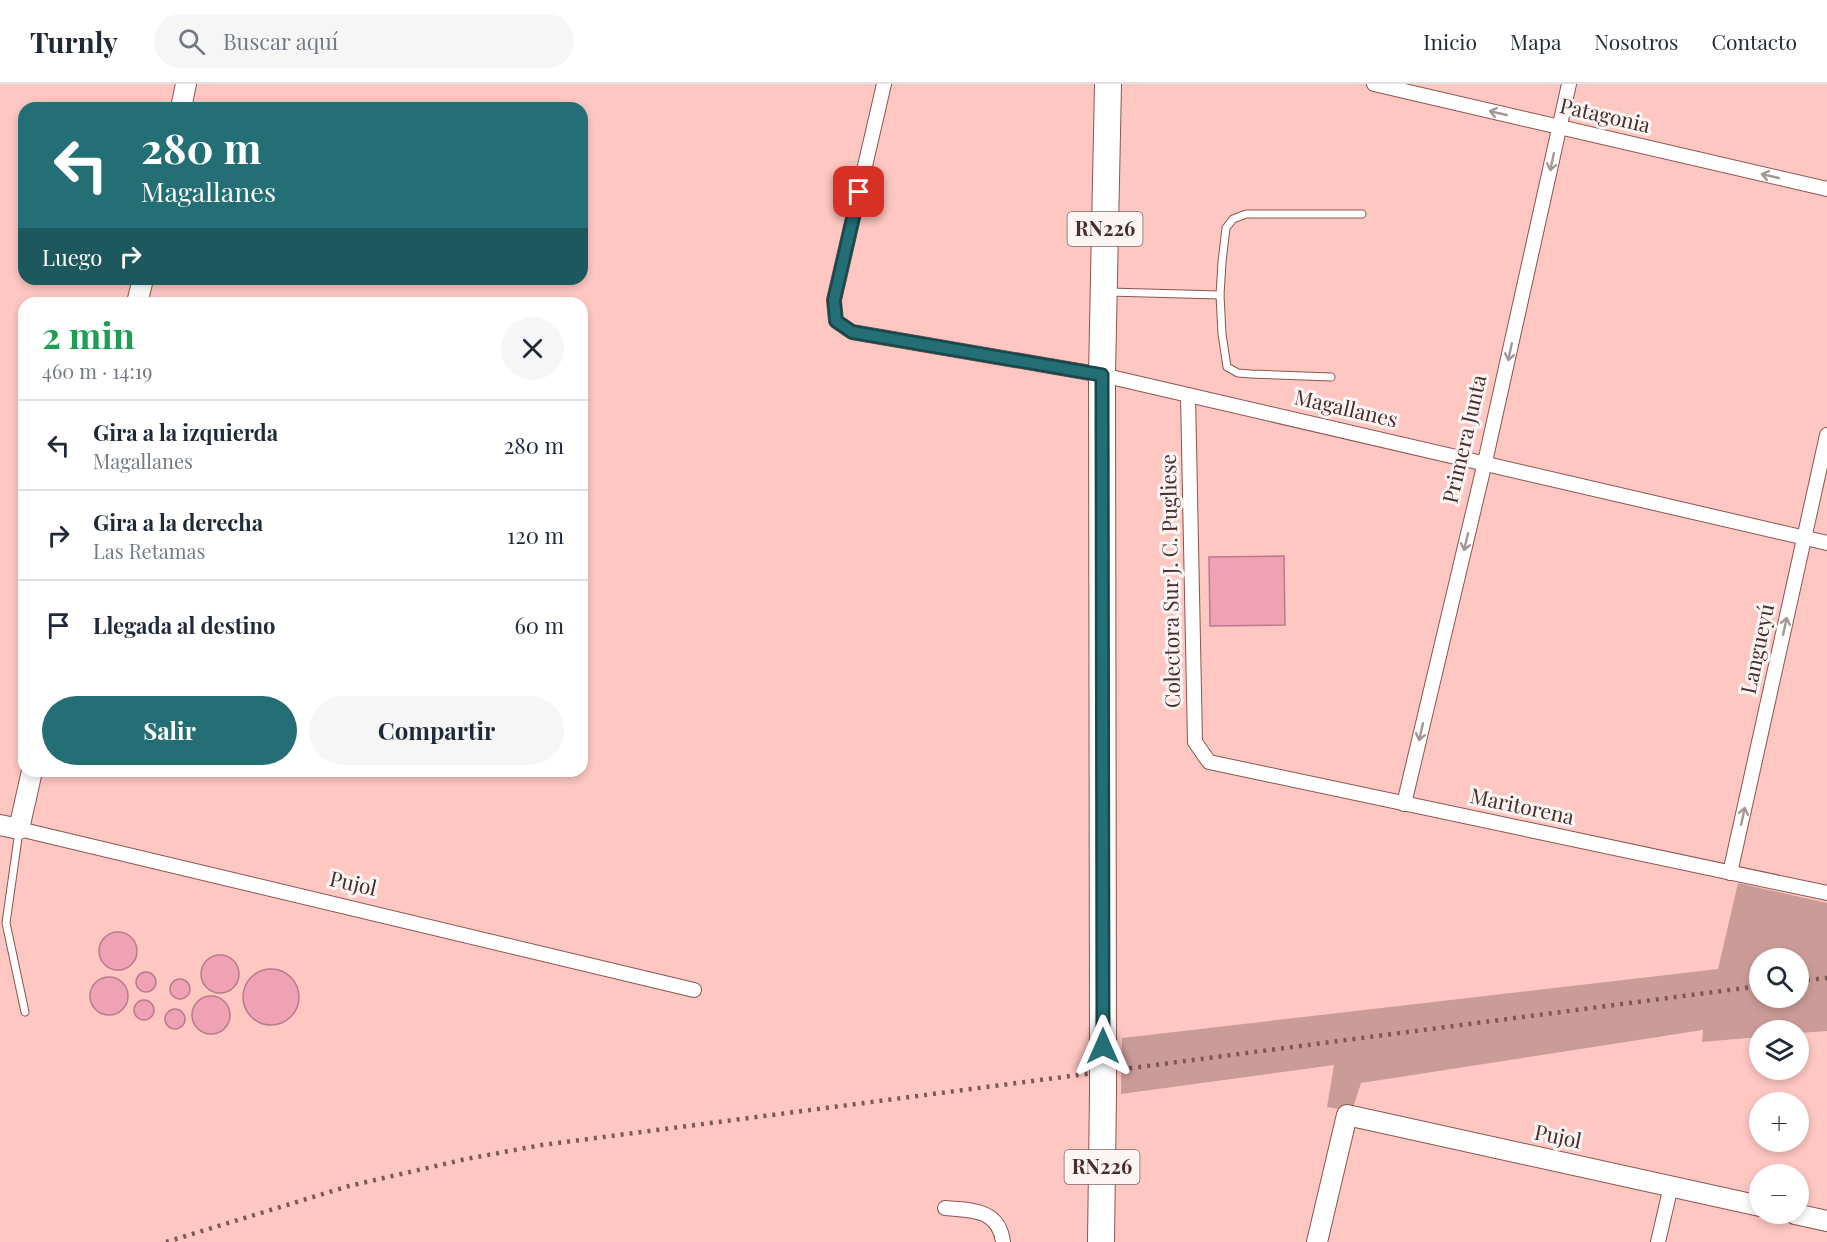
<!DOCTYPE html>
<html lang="es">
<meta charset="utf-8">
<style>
:root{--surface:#fff;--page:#f6f6f7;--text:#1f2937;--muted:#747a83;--line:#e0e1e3;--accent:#246e76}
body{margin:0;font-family:"Playfair Display",serif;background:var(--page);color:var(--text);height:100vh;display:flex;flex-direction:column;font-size:22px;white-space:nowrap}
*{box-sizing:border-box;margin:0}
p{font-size:20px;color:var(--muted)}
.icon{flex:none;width:33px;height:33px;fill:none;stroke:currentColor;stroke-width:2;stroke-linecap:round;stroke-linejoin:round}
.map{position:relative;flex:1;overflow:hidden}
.side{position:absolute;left:18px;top:213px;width:570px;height:480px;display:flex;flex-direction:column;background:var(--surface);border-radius:18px;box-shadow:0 3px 9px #0003}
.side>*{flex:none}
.top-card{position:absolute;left:18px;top:18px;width:570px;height:183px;border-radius:18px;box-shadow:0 3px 9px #0003;background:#246e76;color:#fff;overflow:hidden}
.buttons{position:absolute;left:1749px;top:864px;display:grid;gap:12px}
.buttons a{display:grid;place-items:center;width:60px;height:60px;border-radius:50%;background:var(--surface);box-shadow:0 3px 9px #0003;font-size:30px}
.pin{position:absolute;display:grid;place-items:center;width:51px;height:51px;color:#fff;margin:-26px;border-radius:12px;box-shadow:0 3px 9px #0006}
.me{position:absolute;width:66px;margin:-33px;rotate:0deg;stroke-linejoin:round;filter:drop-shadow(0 0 4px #0008)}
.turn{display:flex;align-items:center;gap:21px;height:126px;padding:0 24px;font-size:27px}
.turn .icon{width:78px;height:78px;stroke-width:2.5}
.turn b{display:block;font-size:42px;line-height:51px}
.then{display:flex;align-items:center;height:57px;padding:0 24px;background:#0003;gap:12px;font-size:22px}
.round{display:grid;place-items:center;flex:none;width:63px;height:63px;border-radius:32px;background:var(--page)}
.overview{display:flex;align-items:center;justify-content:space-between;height:102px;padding:0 24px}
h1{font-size:36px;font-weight:700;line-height:45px;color:#1e9e55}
.action{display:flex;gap:12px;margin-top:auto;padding:12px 24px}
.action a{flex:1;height:69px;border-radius:36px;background:var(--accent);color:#fff;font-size:24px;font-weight:700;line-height:69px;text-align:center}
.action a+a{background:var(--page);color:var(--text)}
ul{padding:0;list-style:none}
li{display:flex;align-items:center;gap:18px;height:90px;padding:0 24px;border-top:2px solid var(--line)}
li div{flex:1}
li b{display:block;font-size:22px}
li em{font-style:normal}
header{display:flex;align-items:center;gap:36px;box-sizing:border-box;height:84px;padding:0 30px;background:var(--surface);border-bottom:2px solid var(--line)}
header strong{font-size:28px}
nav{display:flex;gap:33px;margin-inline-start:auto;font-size:21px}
.search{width:420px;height:54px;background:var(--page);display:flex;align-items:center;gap:15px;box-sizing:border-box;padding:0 21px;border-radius:33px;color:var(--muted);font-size:22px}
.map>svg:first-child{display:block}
</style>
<header>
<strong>Turnly</strong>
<div class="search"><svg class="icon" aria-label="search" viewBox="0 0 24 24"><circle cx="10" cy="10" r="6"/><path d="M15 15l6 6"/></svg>Buscar aquí</div>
<nav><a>Inicio</a><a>Mapa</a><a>Nosotros</a><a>Contacto</a></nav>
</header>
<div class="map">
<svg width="1827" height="1158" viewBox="0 0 1827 1158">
<rect width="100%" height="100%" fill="#fec7c2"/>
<path fill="#cb9c97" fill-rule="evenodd" d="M1738,799L1827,819V947L1799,949L1798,946H1760L1759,953L1702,958L1703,946L1361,999L1352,1027L1327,1023L1334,981L1121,1010L1122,954L1718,885ZM1760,874H1798V914H1760Z"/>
<g fill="#efa2b4" stroke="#b97b8a" stroke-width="1.5">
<polygon points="1284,472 1285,541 1210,542 1209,473"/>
<circle cx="118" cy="867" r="19"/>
<circle cx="220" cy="890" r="19"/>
<circle cx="271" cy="913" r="28"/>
<circle cx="146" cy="898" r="10"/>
<circle cx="109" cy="912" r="19"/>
<circle cx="180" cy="905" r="10"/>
<circle cx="211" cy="931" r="19"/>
<circle cx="144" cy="926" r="10"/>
<circle cx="175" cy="935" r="10"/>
</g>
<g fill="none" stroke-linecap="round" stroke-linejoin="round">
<g stroke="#8e544f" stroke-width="9">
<g id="lane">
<polyline points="1109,208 1220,211"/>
<polyline points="1331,293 1251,290 1238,289 1227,283 1222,250 1220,211 1222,178 1226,144 1233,135 1246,130 1362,130"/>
<polyline points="19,747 6,839 25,928"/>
</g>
</g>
<g stroke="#8e544f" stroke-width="16">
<g id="street">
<polyline points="884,0 834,216 836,237 852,248 1102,291 1827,459"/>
<polyline points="1374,0 1827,105"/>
<polyline points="1188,311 1195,658 1209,678 1827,809"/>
<polyline points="1404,720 1485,378 1569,0"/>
<polyline points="19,745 694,906"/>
<polyline points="1730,789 1827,351"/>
<path d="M945,1124C971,1126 999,1125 1003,1158"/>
<polyline points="1658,1158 1671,1102"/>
</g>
</g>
<g stroke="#8e544f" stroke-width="22">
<g id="secondary">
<polyline points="181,24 186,0"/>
<polyline points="137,219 143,195"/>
<polyline points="0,741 19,745 32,687"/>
<polyline points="1795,1130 1827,1137"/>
<polyline points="1317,1158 1347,1031 1760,1122"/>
</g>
</g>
<g stroke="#8e544f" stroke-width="28">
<g id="highway">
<polyline points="1103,962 1102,291 1108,0"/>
<polyline points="1101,1158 1103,1008"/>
</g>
</g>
<use href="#lane" stroke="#fff" stroke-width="7"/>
<use href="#street" stroke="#fff" stroke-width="14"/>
<use href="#secondary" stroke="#fff" stroke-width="20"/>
<use href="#highway" stroke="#fff" stroke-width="26"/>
<g stroke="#7c5956" stroke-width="4.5" stroke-dasharray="3 6" stroke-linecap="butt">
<polyline points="1798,897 1827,894"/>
<polyline points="166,1158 349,1102 466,1075 542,1061 1760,902"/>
</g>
<g stroke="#8e544f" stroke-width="28" stroke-linecap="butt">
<polyline id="highway-bridge" points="1103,1008 1103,962"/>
</g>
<use href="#highway-bridge" stroke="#fff" stroke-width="26"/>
</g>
<defs><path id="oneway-shaft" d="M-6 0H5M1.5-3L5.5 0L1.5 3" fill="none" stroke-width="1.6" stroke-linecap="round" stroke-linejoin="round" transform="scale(1.5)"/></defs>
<g stroke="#a49695">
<use href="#oneway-shaft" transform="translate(1498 29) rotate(-167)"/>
<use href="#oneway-shaft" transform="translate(1552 78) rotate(102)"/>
<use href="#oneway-shaft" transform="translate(1770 92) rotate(-167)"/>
<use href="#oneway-shaft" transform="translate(1510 268) rotate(102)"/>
<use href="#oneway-shaft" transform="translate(1466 458) rotate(103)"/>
<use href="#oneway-shaft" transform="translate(1785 542) rotate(-78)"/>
<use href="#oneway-shaft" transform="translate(1421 648) rotate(103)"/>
<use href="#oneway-shaft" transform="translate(1743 732) rotate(-78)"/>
</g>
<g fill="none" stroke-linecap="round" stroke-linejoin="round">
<g stroke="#17484d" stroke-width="15">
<polyline id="route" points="859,108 834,216 836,237 852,248 1102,291 1103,962"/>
</g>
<use href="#route" stroke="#246e76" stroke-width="10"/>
</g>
<g text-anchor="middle" stroke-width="6" stroke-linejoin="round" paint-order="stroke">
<g fill="#fdf5f4" stroke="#7e6967" stroke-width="1.5">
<rect x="1067.5" y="128" width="75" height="34" rx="4.5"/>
<rect x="1064.5" y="1066" width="75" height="34" rx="4.5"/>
</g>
<g font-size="20" font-weight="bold" fill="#482d2b">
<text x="1105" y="152">RN226</text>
<text x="1102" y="1090">RN226</text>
</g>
<g font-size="21" fill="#482d2b" stroke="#fdf5f4">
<text transform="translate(1605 32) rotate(13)" y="7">Patagonia</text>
<text transform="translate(1346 325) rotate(13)" y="7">Magallanes</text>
<text transform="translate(1465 355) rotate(-77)" y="7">Primera Junta</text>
<text transform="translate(1171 497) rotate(-91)" y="7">Colectora Sur J. C. Pugliese</text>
<text transform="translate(1758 565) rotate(-78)" y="7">Langueyú</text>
<text transform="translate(1522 723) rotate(12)" y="7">Maritorena</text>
<text transform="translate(353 800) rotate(13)" y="7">Pujol</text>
<text transform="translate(1558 1053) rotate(12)" y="7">Pujol</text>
</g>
</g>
</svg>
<div class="buttons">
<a><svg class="icon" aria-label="search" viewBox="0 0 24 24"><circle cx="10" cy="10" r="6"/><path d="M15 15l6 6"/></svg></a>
<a><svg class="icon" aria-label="layers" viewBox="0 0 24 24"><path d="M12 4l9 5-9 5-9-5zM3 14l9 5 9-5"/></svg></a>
<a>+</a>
<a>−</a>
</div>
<div class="pin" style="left:859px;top:108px;background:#d93025"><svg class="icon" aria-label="arrive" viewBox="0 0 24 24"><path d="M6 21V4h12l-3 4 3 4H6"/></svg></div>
<svg class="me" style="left:1103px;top:962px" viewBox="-20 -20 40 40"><path d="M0-17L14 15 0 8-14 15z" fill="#246e76" stroke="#fff" stroke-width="4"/></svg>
<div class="top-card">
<div class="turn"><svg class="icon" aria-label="left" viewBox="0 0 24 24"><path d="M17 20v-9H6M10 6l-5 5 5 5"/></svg><div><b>280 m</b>Magallanes</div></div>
<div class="then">Luego<svg class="icon" aria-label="right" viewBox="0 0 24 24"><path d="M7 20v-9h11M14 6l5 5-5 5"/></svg></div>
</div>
<section class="side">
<div class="overview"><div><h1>2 min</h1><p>460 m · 14:19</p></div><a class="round"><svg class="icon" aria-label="close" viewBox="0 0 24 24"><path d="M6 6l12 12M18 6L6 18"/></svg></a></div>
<ul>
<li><svg class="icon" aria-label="left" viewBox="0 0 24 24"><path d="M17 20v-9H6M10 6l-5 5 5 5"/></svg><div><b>Gira a la izquierda</b><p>Magallanes</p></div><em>280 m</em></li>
<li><svg class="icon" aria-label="right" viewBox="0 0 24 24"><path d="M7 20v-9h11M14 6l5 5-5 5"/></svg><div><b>Gira a la derecha</b><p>Las Retamas</p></div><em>120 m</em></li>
<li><svg class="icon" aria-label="arrive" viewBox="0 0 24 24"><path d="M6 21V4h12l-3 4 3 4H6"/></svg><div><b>Llegada al destino</b></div><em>60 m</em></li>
</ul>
<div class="action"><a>Salir</a><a>Compartir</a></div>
</section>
</div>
